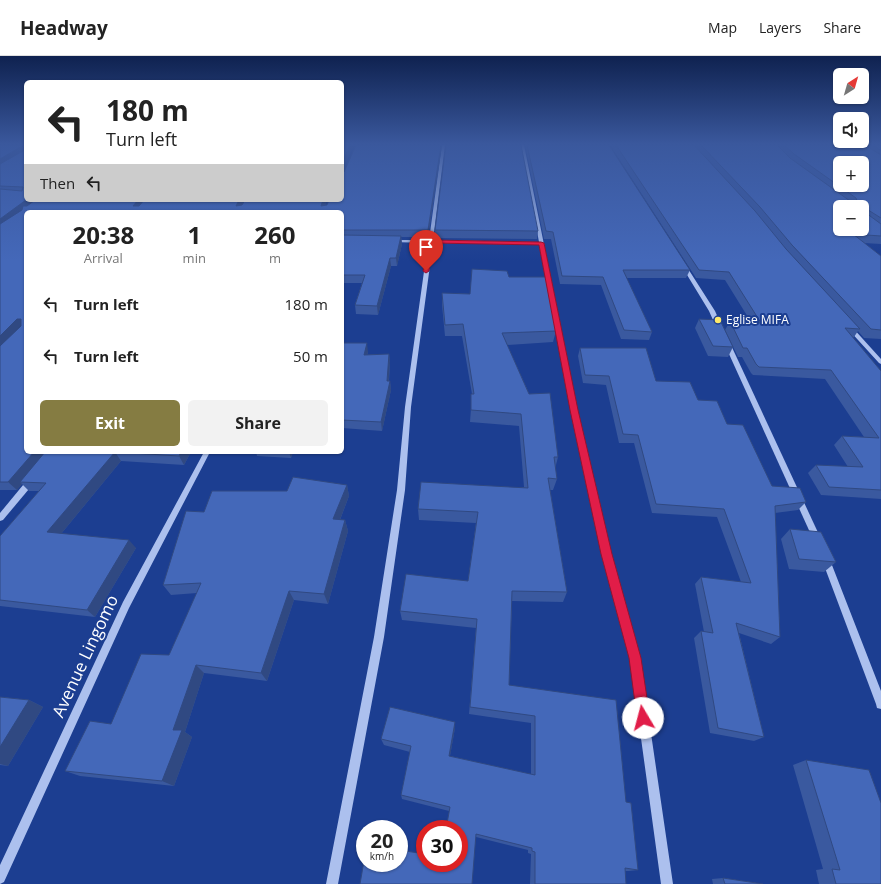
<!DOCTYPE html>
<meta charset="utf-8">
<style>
:root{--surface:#fff;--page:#f2f2f2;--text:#222;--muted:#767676;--line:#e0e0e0;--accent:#857c42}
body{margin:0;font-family:"Open Sans",sans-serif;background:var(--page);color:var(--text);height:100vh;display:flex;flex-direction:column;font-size:15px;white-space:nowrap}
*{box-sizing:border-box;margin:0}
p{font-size:13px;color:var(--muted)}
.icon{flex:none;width:22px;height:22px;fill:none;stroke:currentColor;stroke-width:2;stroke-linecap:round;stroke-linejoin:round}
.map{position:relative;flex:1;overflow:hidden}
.drawer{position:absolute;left:24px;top:154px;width:320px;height:244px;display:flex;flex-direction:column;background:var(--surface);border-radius:6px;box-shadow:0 1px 3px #0004}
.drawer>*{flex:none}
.guide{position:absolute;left:24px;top:24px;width:320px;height:122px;border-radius:6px;box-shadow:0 1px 3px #0004;background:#fff;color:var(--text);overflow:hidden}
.needle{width:26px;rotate:37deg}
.fabs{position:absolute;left:833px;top:12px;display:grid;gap:8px}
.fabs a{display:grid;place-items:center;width:36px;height:36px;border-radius:6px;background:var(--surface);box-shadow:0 1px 3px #0004;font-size:20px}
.speed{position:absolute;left:356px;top:764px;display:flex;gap:8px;font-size:20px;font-weight:700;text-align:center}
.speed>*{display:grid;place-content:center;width:52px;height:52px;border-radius:50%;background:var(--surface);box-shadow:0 1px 3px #0004;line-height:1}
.speed small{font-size:10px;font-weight:400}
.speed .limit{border:6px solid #d22;background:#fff;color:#111}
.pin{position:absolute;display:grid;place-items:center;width:34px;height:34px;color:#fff;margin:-41px -17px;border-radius:50% 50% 50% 0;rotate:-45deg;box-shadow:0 0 4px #0007}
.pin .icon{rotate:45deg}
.me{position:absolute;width:44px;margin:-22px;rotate:352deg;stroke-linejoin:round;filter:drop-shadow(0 0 3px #0008)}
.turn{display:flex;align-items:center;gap:14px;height:84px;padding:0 16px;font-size:18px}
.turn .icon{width:52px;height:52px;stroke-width:2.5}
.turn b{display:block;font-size:28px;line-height:34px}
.then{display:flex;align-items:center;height:38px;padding:0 16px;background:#0003;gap:8px;font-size:15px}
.eta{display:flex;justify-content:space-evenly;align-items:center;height:68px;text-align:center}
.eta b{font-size:24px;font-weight:700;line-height:28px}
.button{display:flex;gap:8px;margin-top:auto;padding:8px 16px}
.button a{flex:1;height:46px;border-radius:6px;background:var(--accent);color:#fff;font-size:16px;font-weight:700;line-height:46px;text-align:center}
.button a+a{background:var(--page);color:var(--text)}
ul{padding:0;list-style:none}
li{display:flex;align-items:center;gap:12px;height:52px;padding:0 16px}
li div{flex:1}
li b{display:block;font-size:15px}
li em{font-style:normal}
header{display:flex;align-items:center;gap:24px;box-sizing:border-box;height:56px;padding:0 20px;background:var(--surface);border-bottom:1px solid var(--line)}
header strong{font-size:19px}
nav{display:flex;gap:22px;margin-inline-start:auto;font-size:14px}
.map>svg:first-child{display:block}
</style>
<header>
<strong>Headway</strong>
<nav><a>Map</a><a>Layers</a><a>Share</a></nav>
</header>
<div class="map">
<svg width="881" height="828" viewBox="0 0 881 828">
<rect width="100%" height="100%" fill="#1c3e91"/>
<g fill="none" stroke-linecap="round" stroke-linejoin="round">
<g fill="#acc0ee" fill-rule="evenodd">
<polygon points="442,89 445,89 433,184 539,186 521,89 524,89 577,353 611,498 640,602 673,828 661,828 630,602 603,498 571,353 539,188 433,187 411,351 405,434 384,581 338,828 326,828 374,581 397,434 405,351 428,187 392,186 390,185 392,184 429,184"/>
<polygon points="681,208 685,208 715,255 723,273 722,274 718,274 717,273 709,255 681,209"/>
<polygon points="850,270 852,271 881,303 881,308 879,307 848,273 847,272"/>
<polygon points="727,285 730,287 821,483 820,485 817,486 814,485 813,483 724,287"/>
<polygon points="204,396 210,396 129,552 4,826 0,828 0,809 123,546"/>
<polygon points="31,422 34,423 35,425 34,427 3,464 0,465 0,457 28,423"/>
<polygon points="826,500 829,501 830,504 881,635 881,653 877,652 876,648 822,504 823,501"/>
</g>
</g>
<g fill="#3a599f">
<polygon points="0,89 26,89 26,144 244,144 242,149 245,144 327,144 325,149 327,149 442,89 428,181 401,181 402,188 397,210 391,210 378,259 356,258 355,249 362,227 342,227 342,156 26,156 26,396 191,396 184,409 121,405 61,478 136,492 95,561 0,550 0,480 39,435 29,435 22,428 17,434 0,434"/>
<polygon points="525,89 609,89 690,214 686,222 626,222 652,276 649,284 621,283 601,229 560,228 551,183 544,183"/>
<polygon points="610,89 881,89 881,188 864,187 881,200 881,283 864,282 858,275 854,281 853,281 881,315 881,443 821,439 808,417 816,409 848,411 834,389 842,380 864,381 825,323 753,319 751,317 742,301 738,301 725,274 730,265 751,266 725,224 696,222"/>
<polygon points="435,174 538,175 537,183 435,182"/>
<polygon points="509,221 556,275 553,286 507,289 558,401 555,413 557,423 553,434 550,434 567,536 563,546 512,545 509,629 626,746 638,814 629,815 625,815 626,828 530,828 531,798 528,797 528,794 476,781 459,807 449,755 402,743 401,739 410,696 384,689 381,683 455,672 450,700 531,719 531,667 469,658 476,572 402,564 400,555 468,525 476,467 419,464 418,453 524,431 519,370 470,366 472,338 462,280 445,280 442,249 442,237 470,238"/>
<polygon points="699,263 733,291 728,301 708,300 695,272"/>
<polygon points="342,287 368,296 367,299 389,298 390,307 389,325 390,325 391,334 382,375 342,372"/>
<polygon points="580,292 656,325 698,344 727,368 772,430 806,446 798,454 775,457 780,581 771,588 739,577 764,681 754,685 710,677 694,582 701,575 704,576 695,528 701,521 741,526 717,461 652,457 634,387 619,387 606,329 583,327 578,300"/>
<polygon points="256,396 293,396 291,402 257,400"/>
<polygon points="347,429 349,440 340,464 345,464 348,475 328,548 294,544 267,625 204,617 185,676 192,681 174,730 80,720 65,715 111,668 169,599 197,537 171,539 163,529 204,456 287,435"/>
<polygon points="790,473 836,506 824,516 789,513 781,483"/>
<polygon points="0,641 29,644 43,651 8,710 0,709"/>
<polygon points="806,704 881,828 819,828 816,814 823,813 793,709"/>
<polygon points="723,822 763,828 713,828 712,823"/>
</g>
<g fill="#304982">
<polygon points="350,89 354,89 342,115 342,107"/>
<polygon points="441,89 442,89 428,181 428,174"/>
<polygon points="22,90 25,97 0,112 0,103"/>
<polygon points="26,144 40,144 0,174 0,163"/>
<polygon points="138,144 147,144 137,156 133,150"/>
<polygon points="239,144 244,144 239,156 236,150"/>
<polygon points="323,144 327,144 323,156 321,150"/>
<polygon points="401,180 402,188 397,210 396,202"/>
<polygon points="390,202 391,210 378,259 377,250"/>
<polygon points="17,263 21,263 26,269 0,295 0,280"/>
<polygon points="367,287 368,296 365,308 364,299"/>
<polygon points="389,298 390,307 388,333 387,325"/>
<polygon points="390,325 391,334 382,375 381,366"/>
<polygon points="34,396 49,396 20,426 22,428 17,434 8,426"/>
<polygon points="115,396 121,405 56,484 47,476"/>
<polygon points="181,396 191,396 184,409 179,400"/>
<polygon points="289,396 293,396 291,402"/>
<polygon points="347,429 349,440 336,474 333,463"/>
<polygon points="345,464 348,475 328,548 324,538"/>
<polygon points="129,484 136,492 95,561 87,554"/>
<polygon points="289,535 294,544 267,625 261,617"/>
<polygon points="196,609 204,617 185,676 192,681 174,730 162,725 173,674"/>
<polygon points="29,644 43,651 8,710 0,708 0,691"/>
<polygon points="455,666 455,672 449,705 449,700"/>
</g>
<g fill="#4468b9" stroke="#304982" fill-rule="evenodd">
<polygon points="0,89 26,89 26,144 0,163 0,133 22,135 23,131 0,130 0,108 23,95 24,92 22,90 0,103"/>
<polygon points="342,89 350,89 342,107"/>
<polygon points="356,89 441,89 428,174 342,174 342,156 26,156 26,396 34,396 8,426 0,426 0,290 21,270 21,263 17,263 0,280 0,168 22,154 23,150 27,150 35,144 138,144 133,150 139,150 144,144 239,144 236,150 242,149 245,144 323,144 321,150 327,149 329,144 342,144 342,117 344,116"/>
<polygon points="446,89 521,89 538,175 435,174"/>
<polygon points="527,89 609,89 690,214 623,214 652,276 624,274 603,221 562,220 553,176 546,175"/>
<polygon points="616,89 694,89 755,155 786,193 860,273 845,272 881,315 881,434 829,431 816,409 863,411 842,380 879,382 831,314 759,311 756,308 747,292 743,292 730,265 761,267 729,216 699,214"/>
<path d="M701,89H777L790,102L850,145H857L856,142L794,98L784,89H865L881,99V162L865,152L866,157L881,168V180L853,178L881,200V274L871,273L792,189L760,151ZM840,107H862V129H840ZM840,151H862V173H840Z"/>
<polygon points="873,89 881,89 881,95"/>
<polygon points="342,179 401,180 396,202 390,202 377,250 355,249 365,219 342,219"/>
<polygon points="472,213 507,215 509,221 548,221 556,275 502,277 529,338 550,337 558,401 554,401 557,423 548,422 567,536 512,535 509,629 616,644 626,746 631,747 638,814 625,812 626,828 535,828 535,796 532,795 532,792 476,778 472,828 360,828 365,799 365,807 399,807 399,794 425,798 425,807 459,807 459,773 446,773 450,751 401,739 411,690 381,683 390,651 455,666 449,700 535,719 535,660 470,651 477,563 400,555 406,518 468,525 478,456 418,453 421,426 528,432 521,358 471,354 471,338 474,338 463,268 445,269 442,237 470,238"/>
<polygon points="699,263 720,264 733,291 713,290"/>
<polygon points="342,287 367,287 364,299 389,298 387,325 390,325 381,366 342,364"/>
<polygon points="580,292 646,292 656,325 690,326 698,344 717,345 727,368 743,369 772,430 800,432 806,446 775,450 780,581 736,567 764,681 718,672 701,575 713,577 701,521 751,527 724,453 656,448 638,379 623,378 609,320 585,319"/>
<polygon points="45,396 181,396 179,400 115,396 47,476 129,484 87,554 0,544 0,480 46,427 20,426"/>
<polygon points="293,421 347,429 333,463 345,464 324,538 289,535 261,617 196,609 173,674 182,674 162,725 65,715 90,665 111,668 141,598 169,599 201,527 163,529 186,455 204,456 212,435 287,435"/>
<polygon points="790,473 821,476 836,506 799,503"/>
<polygon points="0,641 29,644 0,691"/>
<polygon points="806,704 869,714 881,747 881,828 836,828 832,813 840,814"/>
<polygon points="723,822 763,828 725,828"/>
</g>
<linearGradient id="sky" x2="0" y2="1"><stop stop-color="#0f2250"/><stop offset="0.43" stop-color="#3a589d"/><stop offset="1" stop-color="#3a589d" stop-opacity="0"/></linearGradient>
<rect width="881" height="205" fill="url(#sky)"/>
<polygon fill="#e11d48" stroke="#92132f" points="430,184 541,186 544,187 578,354 612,498 641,602 650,662 648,667 643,669 639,667 637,662 629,602 601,498 570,354 539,189 433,187 429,215 426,217 423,215 428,185"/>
<circle fill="#fee96a" stroke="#1c3e91" stroke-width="1.5" cx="718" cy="264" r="4"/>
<g text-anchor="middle" stroke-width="4" stroke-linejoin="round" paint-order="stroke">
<g font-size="12" fill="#fff" stroke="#1c3e91" text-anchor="start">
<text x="726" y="268">Eglise MIFA</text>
</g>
<g font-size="17" fill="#fff" stroke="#1c3e91">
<text transform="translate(85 600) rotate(-65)" y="6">Avenue Lingomo</text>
</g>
</g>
</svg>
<div class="fabs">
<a><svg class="needle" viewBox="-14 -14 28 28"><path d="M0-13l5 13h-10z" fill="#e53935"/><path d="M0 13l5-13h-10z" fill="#767676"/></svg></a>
<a><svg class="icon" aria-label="sound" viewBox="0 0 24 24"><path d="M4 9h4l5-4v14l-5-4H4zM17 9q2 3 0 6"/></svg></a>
<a>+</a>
<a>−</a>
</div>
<div class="speed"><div>20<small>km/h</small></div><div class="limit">30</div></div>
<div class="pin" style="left:426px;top:215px;background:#d93025"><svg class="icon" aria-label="arrive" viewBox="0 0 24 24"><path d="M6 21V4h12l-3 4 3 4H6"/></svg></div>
<svg class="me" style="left:643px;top:662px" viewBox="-20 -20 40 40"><circle r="19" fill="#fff"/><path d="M0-13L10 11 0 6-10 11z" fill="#e11d48"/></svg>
<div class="guide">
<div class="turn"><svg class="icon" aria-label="left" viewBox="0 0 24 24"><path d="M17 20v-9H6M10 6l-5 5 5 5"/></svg><div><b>180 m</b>Turn left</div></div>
<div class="then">Then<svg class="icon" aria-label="left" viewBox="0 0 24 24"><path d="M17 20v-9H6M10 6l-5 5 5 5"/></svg></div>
</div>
<section class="drawer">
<div class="eta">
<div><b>20:38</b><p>Arrival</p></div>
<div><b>1</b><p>min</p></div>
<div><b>260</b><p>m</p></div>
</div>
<ul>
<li><svg class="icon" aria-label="left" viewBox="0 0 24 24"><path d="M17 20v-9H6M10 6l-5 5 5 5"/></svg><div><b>Turn left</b></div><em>180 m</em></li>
<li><svg class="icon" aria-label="left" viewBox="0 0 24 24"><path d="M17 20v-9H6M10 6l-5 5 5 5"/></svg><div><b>Turn left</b></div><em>50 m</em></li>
</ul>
<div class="button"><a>Exit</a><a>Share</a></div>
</section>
</div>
